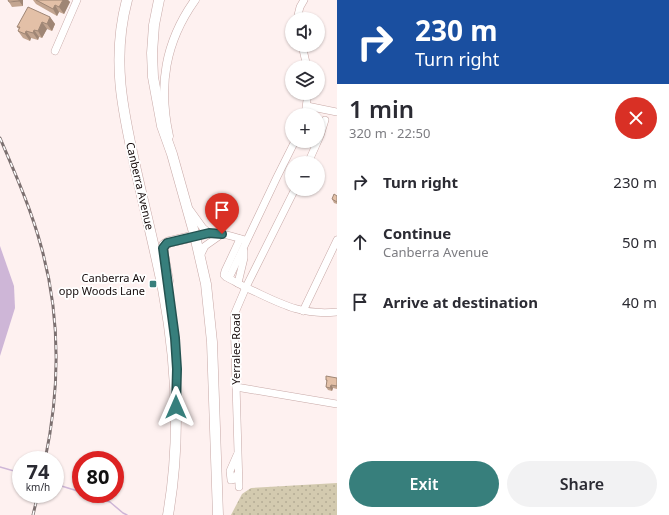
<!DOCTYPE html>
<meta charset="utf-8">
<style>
:root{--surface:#fff;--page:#f2f2f3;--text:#2b2b33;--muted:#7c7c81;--accent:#377f7c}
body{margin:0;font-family:"Noto Sans",sans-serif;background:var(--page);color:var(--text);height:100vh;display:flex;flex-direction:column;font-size:15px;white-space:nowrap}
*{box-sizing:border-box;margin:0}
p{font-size:13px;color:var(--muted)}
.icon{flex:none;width:22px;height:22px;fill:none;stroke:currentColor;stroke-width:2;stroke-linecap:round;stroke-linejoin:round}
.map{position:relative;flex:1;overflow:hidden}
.panel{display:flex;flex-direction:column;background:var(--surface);width:332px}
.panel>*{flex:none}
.guide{background:#1a4fa0;color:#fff;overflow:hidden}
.fabs{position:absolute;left:285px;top:12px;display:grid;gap:8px}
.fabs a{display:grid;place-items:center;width:40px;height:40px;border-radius:50%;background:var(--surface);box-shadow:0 1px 3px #0004;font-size:20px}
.speed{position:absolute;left:12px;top:451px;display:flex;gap:8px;font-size:20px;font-weight:700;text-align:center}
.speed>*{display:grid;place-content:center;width:52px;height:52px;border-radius:50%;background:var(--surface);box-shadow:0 1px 3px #0004;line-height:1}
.speed small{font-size:10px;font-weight:400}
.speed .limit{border:6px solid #d22;background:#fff;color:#111}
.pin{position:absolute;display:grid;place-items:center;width:34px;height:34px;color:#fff;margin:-41px -17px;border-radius:50% 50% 50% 0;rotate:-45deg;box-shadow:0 0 4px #0007}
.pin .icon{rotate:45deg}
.me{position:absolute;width:44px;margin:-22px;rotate:0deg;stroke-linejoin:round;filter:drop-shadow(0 0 3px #0008)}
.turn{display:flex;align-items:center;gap:14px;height:84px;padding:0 12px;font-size:18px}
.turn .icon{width:52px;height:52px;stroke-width:2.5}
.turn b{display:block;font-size:28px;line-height:34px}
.round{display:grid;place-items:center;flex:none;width:42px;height:42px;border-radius:21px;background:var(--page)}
.head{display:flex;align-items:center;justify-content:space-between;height:68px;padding:0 12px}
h1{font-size:24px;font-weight:600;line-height:30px}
.primary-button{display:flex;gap:8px;margin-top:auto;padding:8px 12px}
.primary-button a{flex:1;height:46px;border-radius:24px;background:var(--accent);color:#fff;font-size:16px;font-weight:600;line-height:46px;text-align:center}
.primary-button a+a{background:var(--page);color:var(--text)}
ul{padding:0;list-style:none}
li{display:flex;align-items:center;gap:12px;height:60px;padding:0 12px}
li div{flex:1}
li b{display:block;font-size:15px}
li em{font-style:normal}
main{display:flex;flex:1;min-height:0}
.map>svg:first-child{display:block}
</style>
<main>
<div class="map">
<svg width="337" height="515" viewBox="0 0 337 515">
<defs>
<pattern id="grass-dots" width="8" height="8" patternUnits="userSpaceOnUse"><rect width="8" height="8" fill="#d3caaf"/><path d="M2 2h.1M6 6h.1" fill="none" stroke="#b4ac95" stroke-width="1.8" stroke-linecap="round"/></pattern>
</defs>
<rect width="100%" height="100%" fill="#fef1f0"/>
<polygon fill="url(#grass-dots)" points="337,483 337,515 231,515 242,494 251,488"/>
<polygon fill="#ceb6d7" points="0,246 14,286 15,308 0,356"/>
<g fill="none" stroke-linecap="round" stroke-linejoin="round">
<g stroke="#ceb6d7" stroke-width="1.5">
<polyline points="0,467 21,473"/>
<polyline points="55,484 81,492"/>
<polyline points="86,494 110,502 123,513 127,515"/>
</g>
<g stroke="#c7a8a6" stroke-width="8">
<g id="minor">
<polyline points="297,19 300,7 304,0"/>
<polyline points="302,45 307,67"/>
<polyline points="55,51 77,0"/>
<polyline points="307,106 337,112"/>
<polyline points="305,115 308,93"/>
<polyline points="308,163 320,136 325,120"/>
<polyline points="190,210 203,228 209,233"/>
<path d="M195,236C214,231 226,234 245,240"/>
<path d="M240,239L225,271L224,275L226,277C232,280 239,284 245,287C278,302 299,316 337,312"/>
<polyline points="200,256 205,246 222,234"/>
<polyline points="229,278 277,177 295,141"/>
<polyline points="238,283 244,258 244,251"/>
<polyline points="303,311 337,240"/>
<polyline points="236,387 337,404"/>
<polyline points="237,455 230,471 231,480 235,479 238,473"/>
<polyline points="239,487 234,315 246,287 295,189"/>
</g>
</g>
<g stroke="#c7a8a6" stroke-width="9">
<path id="major" d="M169,136C158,86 165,42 195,0"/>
</g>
<g stroke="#c7a8a6" stroke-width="11">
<g id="highway">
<path d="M127,0C111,60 123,112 136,170C145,210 155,249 163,289C177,363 181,440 168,515"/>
<polyline points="159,0 154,25 152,53 153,77 162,126 172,154 195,236 206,284 212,342 218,515"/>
<polyline points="168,281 163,253 164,245 169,242 195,236"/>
</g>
</g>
<use href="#minor" stroke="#fff" stroke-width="7"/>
<use href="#major" stroke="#fff" stroke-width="8"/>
<use href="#highway" stroke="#fff" stroke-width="10"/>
<g stroke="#7c7070" stroke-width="3">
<g id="rail">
<path d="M0,138C15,173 31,209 41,246C61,317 60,389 45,460"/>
<polyline points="33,515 38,494"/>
</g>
</g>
<use href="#rail" stroke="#fff" stroke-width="1.5" stroke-dasharray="4.5" stroke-linecap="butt"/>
</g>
<g fill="#c3a590">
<polygon points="23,0 23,6 12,7 9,2"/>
<polygon points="33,0 68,0 70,2 64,14 59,12 57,16 36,4"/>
<polygon points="50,17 55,24 52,31 47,29 42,38 39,37 38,40 31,38 30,41 23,38 18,31 19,29 17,27"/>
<polygon points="337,196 337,204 334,203 332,199"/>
<polygon points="337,378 337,389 333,388 332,391 328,390 326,387 327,382 326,380"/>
</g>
<g fill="#9f8675">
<polygon points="19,0 23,0 23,6 19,1"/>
<polygon points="63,0 68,0 70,2 64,14 59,7"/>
<polygon points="55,5 59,12 57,16 53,9"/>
<polygon points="50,17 55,24 52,31 47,24"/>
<polygon points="42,22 47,29 42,38 38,31"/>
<polygon points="34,30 39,37 38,40 33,33"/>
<polygon points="26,31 31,38 30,41 25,34"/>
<polygon points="331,385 333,388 332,391 330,388"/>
</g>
<g fill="#e3c0a7" stroke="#9f8675">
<polygon points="8,0 19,0 19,1 9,2"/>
<polygon points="36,0 63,0 59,7 55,5 53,9"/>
<polygon points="28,7 50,17 47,24 42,22 38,31 34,30 33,33 26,31 25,34 18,31 20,27 17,27"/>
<polygon points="334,194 337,196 337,202 332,199"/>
<polygon points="326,376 337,378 337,386 331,385 330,388 326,387 327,380 326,380"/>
</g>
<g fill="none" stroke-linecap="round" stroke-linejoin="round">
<g stroke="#245351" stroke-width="10">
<polyline id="route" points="176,407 177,369 175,338 163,248 167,243 209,233 222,234"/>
</g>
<use href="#route" stroke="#377f7c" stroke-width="7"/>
</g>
<rect fill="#377f7c" stroke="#fff" stroke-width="1.5" x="149" y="280" width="8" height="8" rx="2"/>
<g text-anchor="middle" stroke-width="3.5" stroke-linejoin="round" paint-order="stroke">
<g font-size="11" fill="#140a0a" stroke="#fff">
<text transform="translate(140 186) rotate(77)" y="4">Canberra Avenue</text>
<text transform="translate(236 349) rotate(-90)" y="4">Yerralee Road</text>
</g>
<g font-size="11" fill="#140a0a" stroke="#fff" text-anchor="end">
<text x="145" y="282">Canberra Av<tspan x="145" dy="13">opp Woods Lane</tspan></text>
</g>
</g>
</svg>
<div class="fabs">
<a><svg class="icon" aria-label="sound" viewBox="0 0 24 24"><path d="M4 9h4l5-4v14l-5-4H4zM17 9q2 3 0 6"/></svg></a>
<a><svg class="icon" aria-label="layers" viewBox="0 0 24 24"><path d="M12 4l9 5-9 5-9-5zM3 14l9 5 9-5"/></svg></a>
<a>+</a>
<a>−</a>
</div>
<div class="speed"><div>74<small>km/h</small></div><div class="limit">80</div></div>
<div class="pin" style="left:222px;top:234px;background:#d93025"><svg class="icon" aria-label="arrive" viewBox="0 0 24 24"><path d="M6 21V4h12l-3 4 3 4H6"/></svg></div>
<svg class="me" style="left:176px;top:407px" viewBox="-20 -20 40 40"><path d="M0-17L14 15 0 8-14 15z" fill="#377f7c" stroke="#fff" stroke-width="4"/></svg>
</div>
<section class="panel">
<div class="guide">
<div class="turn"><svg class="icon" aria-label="right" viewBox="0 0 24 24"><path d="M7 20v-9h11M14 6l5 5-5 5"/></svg><div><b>230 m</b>Turn right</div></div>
</div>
<div class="head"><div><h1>1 min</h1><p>320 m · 22:50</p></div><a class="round" style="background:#d93025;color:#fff"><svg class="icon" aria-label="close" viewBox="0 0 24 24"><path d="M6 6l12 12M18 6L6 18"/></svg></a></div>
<ul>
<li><svg class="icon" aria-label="right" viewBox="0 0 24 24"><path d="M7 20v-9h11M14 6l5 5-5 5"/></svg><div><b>Turn right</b></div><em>230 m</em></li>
<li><svg class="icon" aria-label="ahead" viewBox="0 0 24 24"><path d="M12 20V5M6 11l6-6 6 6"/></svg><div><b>Continue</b><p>Canberra Avenue</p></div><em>50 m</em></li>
<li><svg class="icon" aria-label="arrive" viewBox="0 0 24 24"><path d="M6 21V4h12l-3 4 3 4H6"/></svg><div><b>Arrive at destination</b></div><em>40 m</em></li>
</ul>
<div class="primary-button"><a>Exit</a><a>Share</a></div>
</section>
</main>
